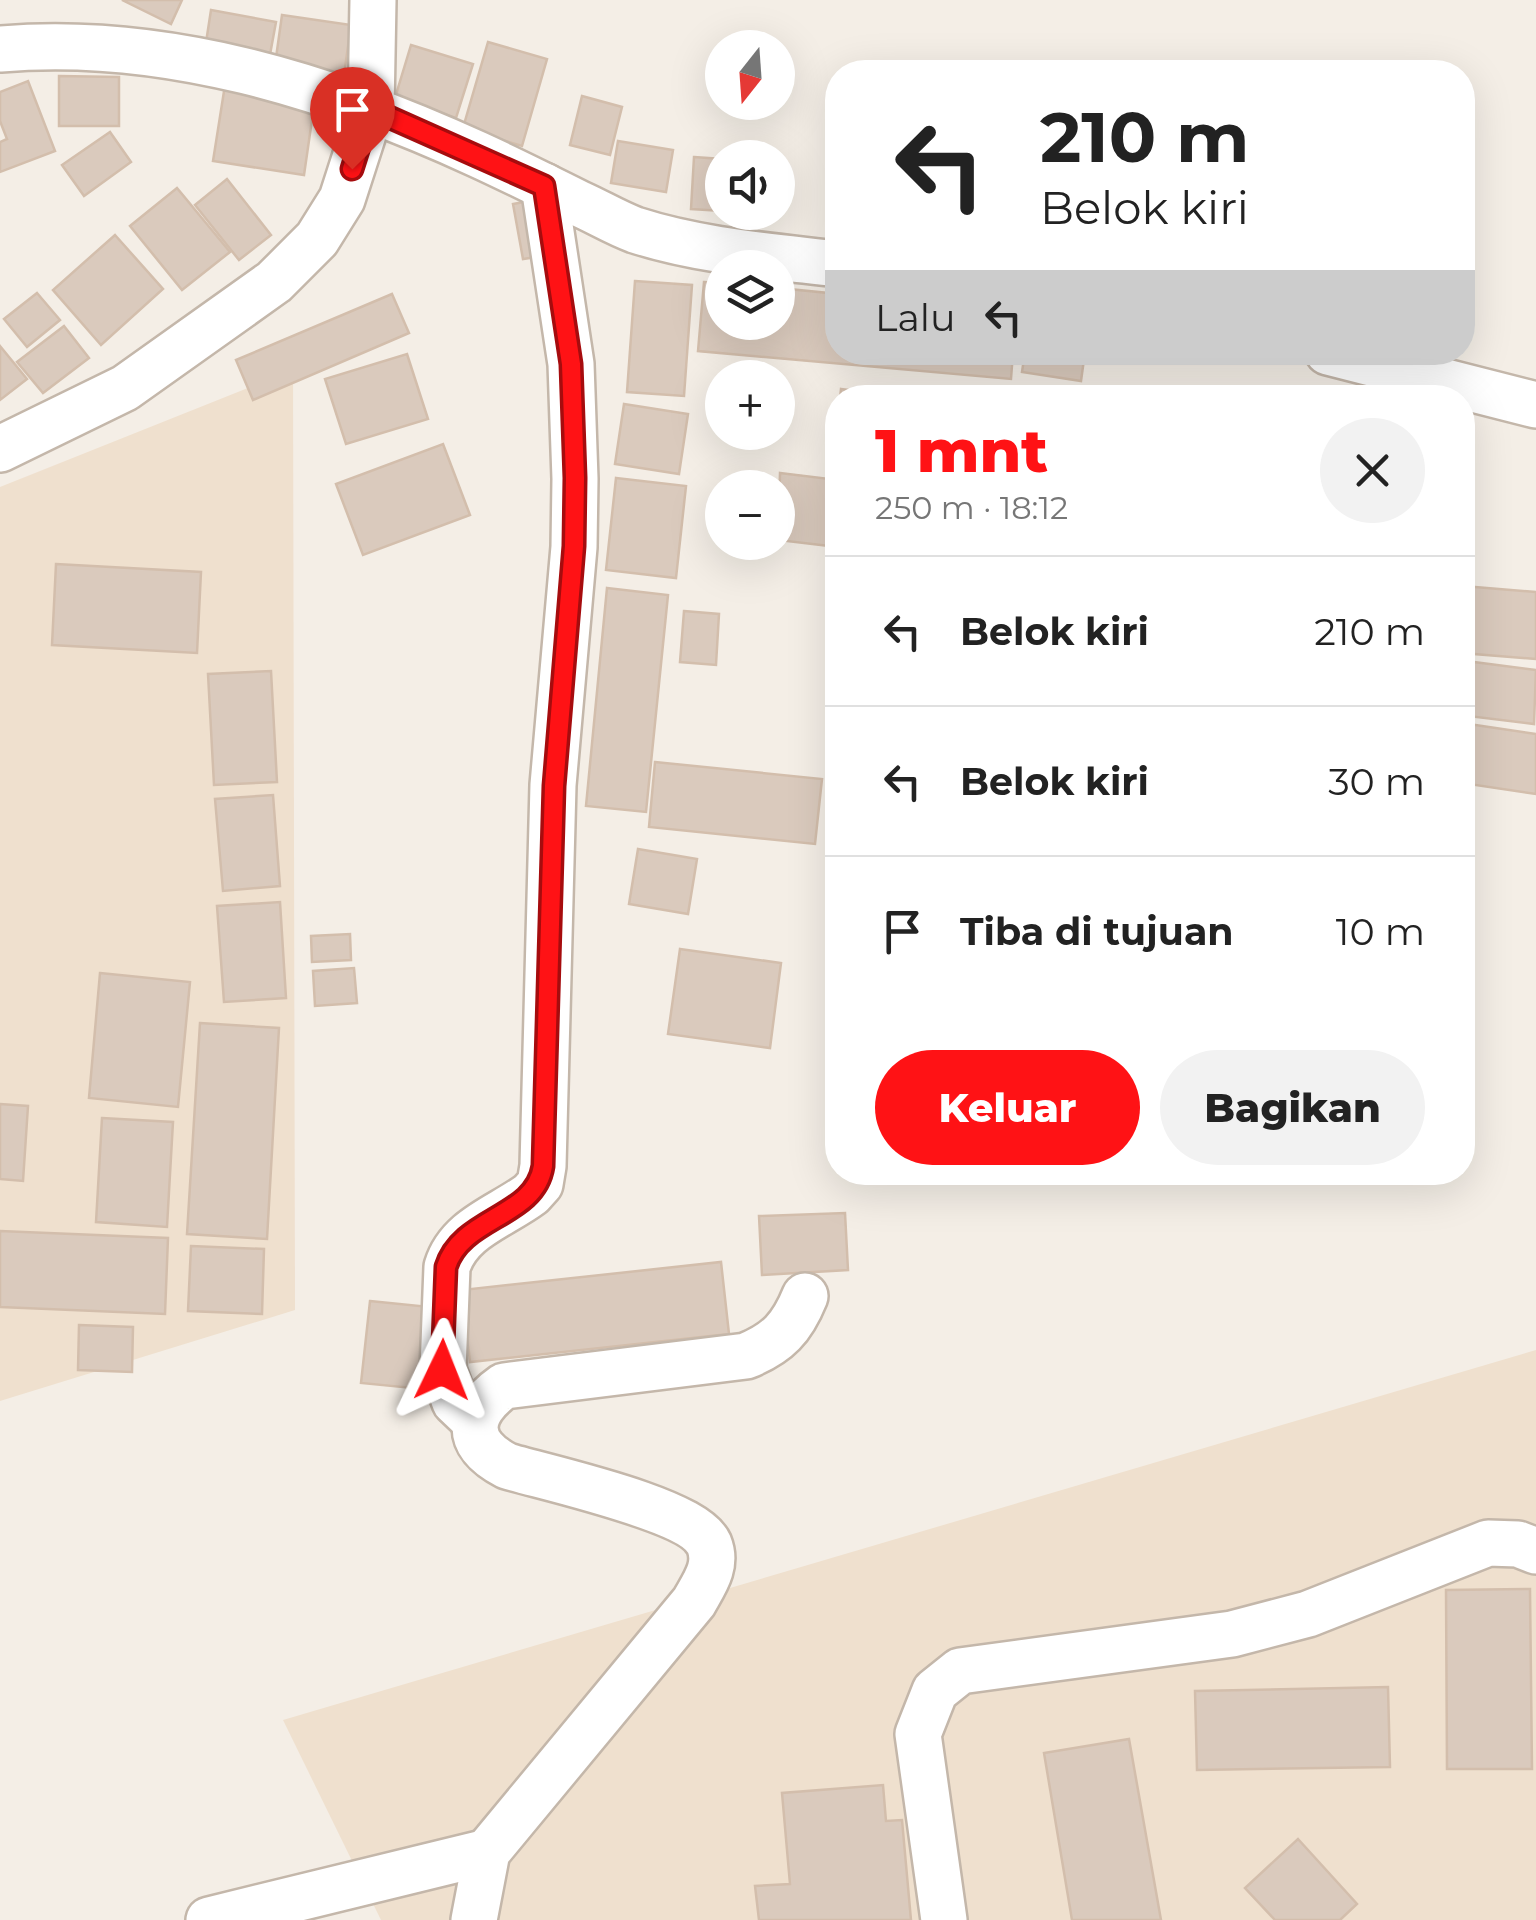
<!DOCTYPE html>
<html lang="id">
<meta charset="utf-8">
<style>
:root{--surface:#fff;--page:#f2f2f2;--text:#222;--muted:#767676;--line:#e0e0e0;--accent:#ff1215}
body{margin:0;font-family:Montserrat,sans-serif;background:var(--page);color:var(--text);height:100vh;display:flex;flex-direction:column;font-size:38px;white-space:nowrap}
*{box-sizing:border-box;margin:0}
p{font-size:32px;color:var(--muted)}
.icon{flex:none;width:55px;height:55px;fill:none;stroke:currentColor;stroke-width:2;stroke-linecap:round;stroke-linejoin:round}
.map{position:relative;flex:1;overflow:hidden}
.panel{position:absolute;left:825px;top:385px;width:650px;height:800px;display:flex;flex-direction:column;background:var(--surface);border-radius:40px;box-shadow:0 10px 40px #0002}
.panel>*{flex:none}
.top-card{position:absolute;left:825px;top:60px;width:650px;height:305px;border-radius:40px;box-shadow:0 10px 40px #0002;background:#fff;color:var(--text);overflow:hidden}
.needle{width:65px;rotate:197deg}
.tools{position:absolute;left:705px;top:30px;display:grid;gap:20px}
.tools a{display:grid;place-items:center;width:90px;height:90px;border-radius:50%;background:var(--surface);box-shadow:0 10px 40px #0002;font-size:50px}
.pin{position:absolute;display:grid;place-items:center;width:85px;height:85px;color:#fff;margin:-102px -42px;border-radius:50% 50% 50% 0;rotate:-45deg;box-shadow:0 0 10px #0007}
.pin .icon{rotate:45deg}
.me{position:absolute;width:110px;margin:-55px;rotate:2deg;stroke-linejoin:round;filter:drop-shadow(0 0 8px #0008)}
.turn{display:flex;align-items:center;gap:35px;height:210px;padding:0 50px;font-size:45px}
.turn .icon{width:130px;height:130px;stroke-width:2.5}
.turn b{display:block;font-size:70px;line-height:85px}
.then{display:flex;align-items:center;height:95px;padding:0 50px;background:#0003;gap:20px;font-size:38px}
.round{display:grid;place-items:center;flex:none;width:105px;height:105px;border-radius:52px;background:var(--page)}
.summary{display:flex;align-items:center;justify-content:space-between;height:170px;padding:0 50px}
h1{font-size:60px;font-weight:800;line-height:75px;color:var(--accent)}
.action{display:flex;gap:20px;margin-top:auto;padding:20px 50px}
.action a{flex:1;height:115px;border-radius:60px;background:var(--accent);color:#fff;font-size:40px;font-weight:800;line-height:115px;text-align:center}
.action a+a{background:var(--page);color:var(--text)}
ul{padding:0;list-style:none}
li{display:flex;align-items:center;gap:30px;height:150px;padding:0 50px;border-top:2px solid var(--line)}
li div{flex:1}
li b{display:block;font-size:38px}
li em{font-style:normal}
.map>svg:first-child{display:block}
</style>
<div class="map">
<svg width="1536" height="1920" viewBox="0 0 1536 1920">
<rect width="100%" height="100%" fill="#f4eee6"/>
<g fill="#efe0ce">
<polygon points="293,370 295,1310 0,1401 0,487"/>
<polygon points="1536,1350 1536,1920 381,1920 283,1720"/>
</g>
<g fill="#dacabd" stroke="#d3beac" stroke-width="2.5">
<polygon points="122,0 182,0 171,24"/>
<polygon points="211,10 276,22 269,60 205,49"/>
<polygon points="282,15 351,25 344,75 275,65"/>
<polygon points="488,42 547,59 522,146 463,128"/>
<polygon points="411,45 473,64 456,118 395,98"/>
<polygon points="59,76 119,77 119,126 59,126"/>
<polygon points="28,81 55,151 0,172 0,142 7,139 0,121 0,92"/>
<polygon points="225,85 315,99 304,175 213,161"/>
<polygon points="582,96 622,107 610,155 570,145"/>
<polygon points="110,132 131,162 84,196 62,165"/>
<polygon points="618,141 673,150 666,192 611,183"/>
<polygon points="694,157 722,159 722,211 691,209"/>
<polygon points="227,179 271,235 239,260 195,205"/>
<polygon points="177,188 230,252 182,290 130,226"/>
<polygon points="540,199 550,255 523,259 513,204"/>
<polygon points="115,235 163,289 101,345 53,290"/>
<polygon points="635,281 692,285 684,396 627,392"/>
<polygon points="704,282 722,283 722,322 778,322 778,288 838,294 838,352 1013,352 1011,379 698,351"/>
<polygon points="37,293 60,320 27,347 4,319"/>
<polygon points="392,294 409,333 253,400 236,360"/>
<polygon points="64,326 89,358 43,393 17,362"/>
<polygon points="0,346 27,379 0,400"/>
<polygon points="1025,352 1085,352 1081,381 1022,372"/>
<polygon points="407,354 428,419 346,444 325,379"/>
<polygon points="841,389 911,398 840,398"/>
<polygon points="624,404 688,414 679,474 615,464"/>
<polygon points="443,444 470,515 363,555 336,484"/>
<polygon points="780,473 838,480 838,547 778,540"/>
<polygon points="616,478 686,486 676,578 606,570"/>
<polygon points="56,564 201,572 197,653 52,645"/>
<polygon points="1463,586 1536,592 1536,659 1462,653"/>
<polygon points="607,588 668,595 646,812 586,806"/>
<polygon points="684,611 719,614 716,665 680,662"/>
<polygon points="1474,662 1536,670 1534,724 1468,716"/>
<polygon points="271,671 277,782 214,785 208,674"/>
<polygon points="1462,723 1536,734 1536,794 1462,783"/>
<polygon points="655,762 822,779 815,844 649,827"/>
<polygon points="273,795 280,886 223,891 215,799"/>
<polygon points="638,849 697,859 688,914 629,904"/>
<polygon points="280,902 286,998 224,1002 217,906"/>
<polygon points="350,934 351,960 312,962 311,936"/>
<polygon points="680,949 781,963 770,1048 668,1034"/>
<polygon points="354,968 357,1003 315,1006 313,971"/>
<polygon points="100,973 190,982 178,1107 89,1098"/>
<polygon points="200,1023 279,1028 267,1239 187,1234"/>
<polygon points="0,1104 28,1106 23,1181 0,1179"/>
<polygon points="102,1118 173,1122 167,1227 96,1222"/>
<polygon points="845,1213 848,1270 762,1275 759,1216"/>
<polygon points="0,1231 168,1238 165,1314 0,1307"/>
<polygon points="191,1246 264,1249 262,1314 188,1311"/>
<polygon points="721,1262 729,1334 470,1362 462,1290"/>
<polygon points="370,1301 430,1307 422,1389 361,1383"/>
<polygon points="79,1325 133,1327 132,1372 78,1370"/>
<polygon points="1530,1589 1532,1769 1447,1769 1446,1590"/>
<polygon points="1388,1687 1390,1767 1197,1770 1195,1691"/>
<polygon points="1129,1739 1161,1920 1072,1920 1044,1753"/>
<polygon points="883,1785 886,1821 902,1820 911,1920 759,1920 755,1886 790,1884 782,1793"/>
<polygon points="1298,1839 1357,1904 1340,1920 1275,1920 1245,1888"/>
</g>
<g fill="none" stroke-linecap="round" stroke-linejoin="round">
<g stroke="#c4b7aa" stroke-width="50">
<g id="minor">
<path d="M0,49C164,35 329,86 477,154C512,170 546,187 580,204C598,212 616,223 635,230C700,251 770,256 838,264"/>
<polyline points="1328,352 1536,405"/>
<polyline points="0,449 125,388 274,282 317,239 342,199 371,109 373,0"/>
<path d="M475,1421L455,1402L443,1370L447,1267C459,1228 500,1217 531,1194L540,1184L543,1166L553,785L574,547L575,479L571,364L544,186"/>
<polyline points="209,1920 487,1852"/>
<path d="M474,1920L487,1852L694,1602C704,1584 718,1566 709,1544C693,1509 547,1478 507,1466C464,1444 466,1413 504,1386L746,1356C778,1343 792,1328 805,1296"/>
<polyline points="944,1920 918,1734 935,1691 960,1671 1232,1634 1308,1614 1488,1543 1518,1544 1536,1551"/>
</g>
</g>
<use href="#minor" stroke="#fff" stroke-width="45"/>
</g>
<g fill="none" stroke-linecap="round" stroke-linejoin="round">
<g stroke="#a60c0e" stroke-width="25">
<path id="route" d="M352,169L371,109L544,186L571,364L575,478L574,546L554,786L543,1166C535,1218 462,1216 446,1267L442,1370"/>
</g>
<use href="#route" stroke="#ff1215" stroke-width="18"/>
</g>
</svg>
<div class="tools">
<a><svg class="needle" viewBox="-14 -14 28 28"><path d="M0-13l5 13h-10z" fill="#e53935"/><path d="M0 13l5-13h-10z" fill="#767676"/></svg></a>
<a><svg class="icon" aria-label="sound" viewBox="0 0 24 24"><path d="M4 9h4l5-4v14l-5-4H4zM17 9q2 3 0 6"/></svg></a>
<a><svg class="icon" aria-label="layers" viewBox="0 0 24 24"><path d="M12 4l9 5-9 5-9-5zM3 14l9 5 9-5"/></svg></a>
<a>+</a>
<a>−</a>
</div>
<div class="pin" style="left:352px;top:169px;background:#d93025"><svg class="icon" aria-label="arrive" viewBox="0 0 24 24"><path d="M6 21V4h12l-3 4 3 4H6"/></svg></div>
<svg class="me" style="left:442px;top:1370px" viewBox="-20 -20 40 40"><path d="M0-17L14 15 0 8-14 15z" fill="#ff1215" stroke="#fff" stroke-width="4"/></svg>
<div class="top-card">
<div class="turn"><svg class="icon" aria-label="left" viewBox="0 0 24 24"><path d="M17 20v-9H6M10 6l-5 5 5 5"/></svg><div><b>210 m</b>Belok kiri</div></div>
<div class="then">Lalu<svg class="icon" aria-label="left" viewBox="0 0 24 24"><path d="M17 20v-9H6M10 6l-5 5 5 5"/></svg></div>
</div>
<section class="panel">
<div class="summary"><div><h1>1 mnt</h1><p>250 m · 18:12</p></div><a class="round"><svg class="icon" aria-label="close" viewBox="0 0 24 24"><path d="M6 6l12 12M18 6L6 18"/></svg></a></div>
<ul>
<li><svg class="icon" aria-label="left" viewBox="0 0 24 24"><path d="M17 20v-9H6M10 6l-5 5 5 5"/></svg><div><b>Belok kiri</b></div><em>210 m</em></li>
<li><svg class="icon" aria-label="left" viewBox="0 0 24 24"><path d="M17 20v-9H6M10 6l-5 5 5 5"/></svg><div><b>Belok kiri</b></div><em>30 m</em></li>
<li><svg class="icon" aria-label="arrive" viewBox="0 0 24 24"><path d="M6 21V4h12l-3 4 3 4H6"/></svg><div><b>Tiba di tujuan</b></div><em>10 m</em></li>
</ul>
<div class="action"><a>Keluar</a><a>Bagikan</a></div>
</section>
</div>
